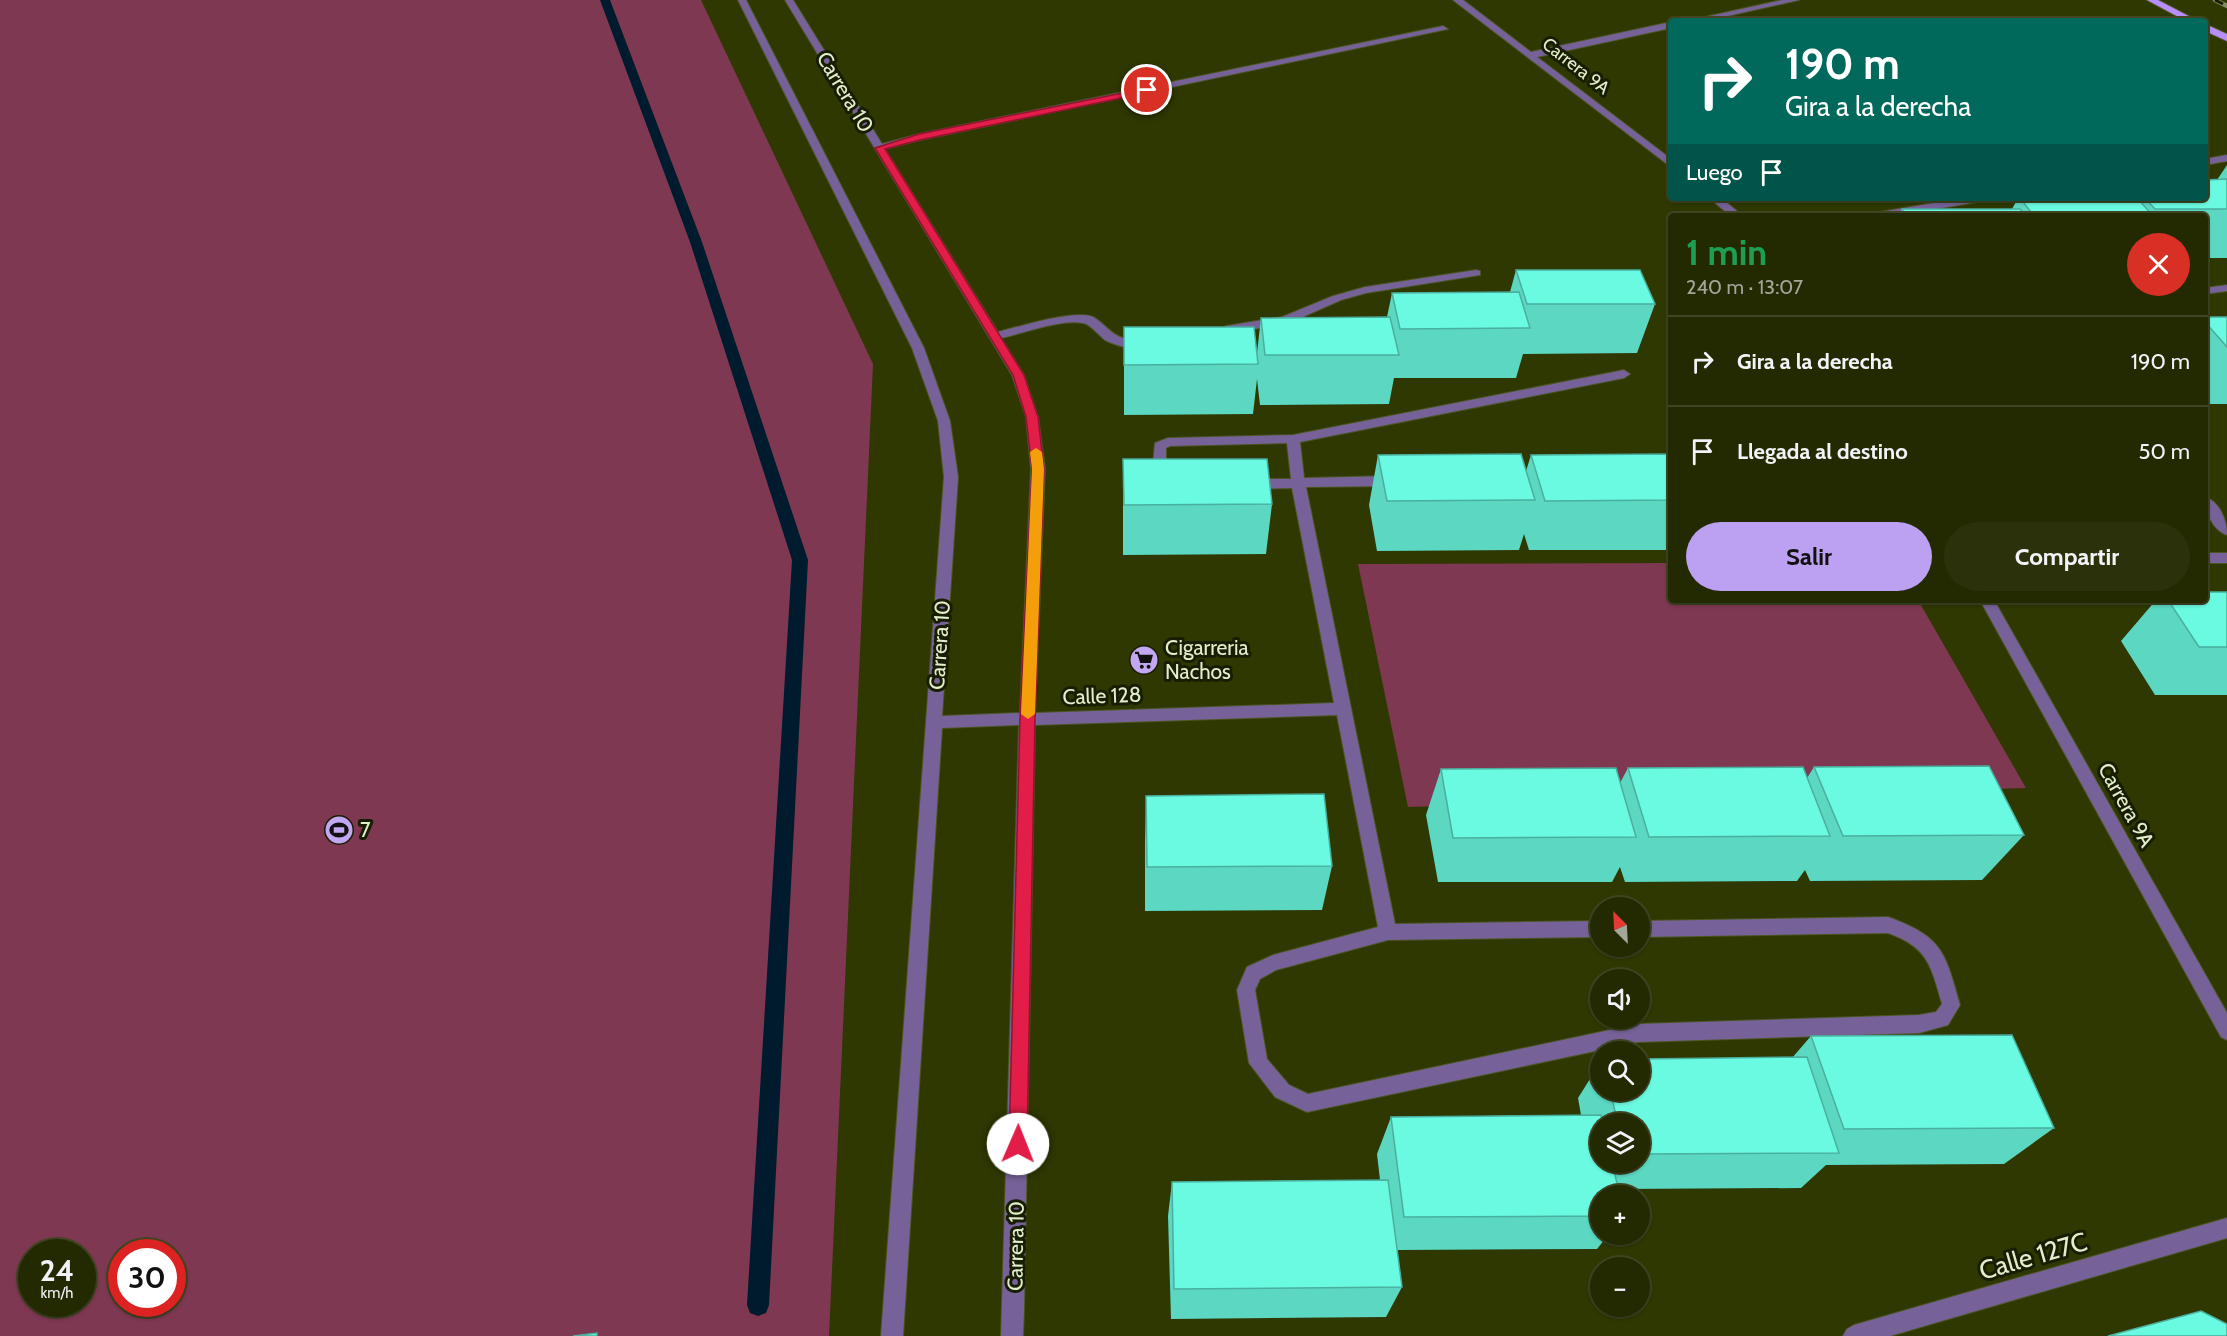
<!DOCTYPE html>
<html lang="es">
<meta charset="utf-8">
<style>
:root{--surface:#232a01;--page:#2b320b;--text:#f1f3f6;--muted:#a3a799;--line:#404623;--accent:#bca0f2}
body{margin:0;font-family:Cabin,sans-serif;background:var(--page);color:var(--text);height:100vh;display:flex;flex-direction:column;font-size:22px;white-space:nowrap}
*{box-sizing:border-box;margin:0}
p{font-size:20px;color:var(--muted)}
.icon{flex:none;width:33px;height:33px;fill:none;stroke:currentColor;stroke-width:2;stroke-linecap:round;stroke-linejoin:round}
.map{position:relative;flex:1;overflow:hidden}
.drawer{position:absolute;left:1668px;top:213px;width:540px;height:390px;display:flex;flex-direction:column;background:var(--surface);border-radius:6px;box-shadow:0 2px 4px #0004,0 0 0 2px var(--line)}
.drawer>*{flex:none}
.banner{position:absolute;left:1668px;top:18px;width:540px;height:183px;border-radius:6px;box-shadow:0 2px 4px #0004,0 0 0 2px var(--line);background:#00695c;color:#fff;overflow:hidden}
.needle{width:39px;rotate:336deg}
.fabs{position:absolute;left:1590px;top:897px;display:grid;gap:12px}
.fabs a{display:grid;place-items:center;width:60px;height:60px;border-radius:50%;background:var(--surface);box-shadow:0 2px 4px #0004,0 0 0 2px var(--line);font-size:30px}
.speed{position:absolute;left:18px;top:1239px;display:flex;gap:12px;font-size:30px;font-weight:700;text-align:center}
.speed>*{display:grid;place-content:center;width:78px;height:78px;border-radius:50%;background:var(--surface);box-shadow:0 2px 4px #0004,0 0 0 2px var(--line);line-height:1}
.speed small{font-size:15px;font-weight:400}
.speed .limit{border:9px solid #d22;background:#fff;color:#111}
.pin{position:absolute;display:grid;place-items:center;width:51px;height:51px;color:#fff;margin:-26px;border:3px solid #fff;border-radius:50%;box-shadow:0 2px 6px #0007}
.me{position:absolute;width:66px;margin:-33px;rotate:1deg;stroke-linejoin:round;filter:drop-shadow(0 0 4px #0008)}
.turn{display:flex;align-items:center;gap:21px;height:126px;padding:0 18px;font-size:27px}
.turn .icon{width:78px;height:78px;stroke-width:2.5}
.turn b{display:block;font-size:42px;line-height:51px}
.then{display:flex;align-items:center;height:57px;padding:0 18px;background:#0003;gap:12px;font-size:22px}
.round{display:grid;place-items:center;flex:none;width:63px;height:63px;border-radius:32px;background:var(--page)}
.head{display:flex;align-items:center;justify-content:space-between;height:102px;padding:0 18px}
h1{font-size:36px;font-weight:700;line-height:45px;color:#1e9e55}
.cta{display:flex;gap:12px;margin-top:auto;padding:12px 18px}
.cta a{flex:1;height:69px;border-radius:36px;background:var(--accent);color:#111;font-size:24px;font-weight:700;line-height:69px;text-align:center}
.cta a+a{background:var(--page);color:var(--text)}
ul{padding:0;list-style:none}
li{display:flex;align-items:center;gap:18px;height:90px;padding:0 18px;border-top:2px solid var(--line)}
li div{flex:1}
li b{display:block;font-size:22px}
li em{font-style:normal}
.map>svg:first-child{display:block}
</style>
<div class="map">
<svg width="2227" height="1336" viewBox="0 0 2227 1336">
<rect width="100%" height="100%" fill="#2f3801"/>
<g fill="#7e3851" fill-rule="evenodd">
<path d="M0,0H701L873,364L829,1336H0ZM32,1252H82V1304H32ZM122,1252H172V1304H122Z"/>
<polygon points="1671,563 1671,600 1918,600 2026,788 1408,807 1358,564"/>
</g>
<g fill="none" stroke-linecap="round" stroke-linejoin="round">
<polygon fill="#001b2e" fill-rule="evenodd" points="600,0 610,0 702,242 808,560 769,1305 766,1313 758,1316 750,1313 747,1305 792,560 690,242"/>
<g stroke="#4c5521" stroke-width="2">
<g id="minor">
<path d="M738,0H746L924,348L950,421L958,477L942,716L1020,713L1031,469L1026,417L1012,375L785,0H793L882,144L919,134L1443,26L1448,29L920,140L885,149L998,332C1018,327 1075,309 1093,317C1104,323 1110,334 1123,338C1132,341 1142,337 1149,343C1139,352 1116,346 1105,340C1098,335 1092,325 1083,323C1061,319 1024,333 1001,338L1024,375L1038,417L1045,469L1035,713L1334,703L1292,488L1251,489L1244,484L1251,479H1291L1287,443L1170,446L1166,448V475L1168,478L1161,482L1156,481L1152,475L1155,443L1168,438L1293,435L1624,370L1630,374L1624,378L1300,442L1304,478L1392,476L1399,481L1392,486L1306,487L1395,924L1600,921V937L1388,940L1276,970L1260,979L1255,990L1267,1059L1289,1085L1308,1094L1638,1024L1919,1015L1936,1012L1942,1004C1931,966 1928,947 1888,933L1640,937V921L1888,917C1943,937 1945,952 1960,1005L1948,1025L1919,1033L1638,1042L1307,1112L1275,1097L1249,1063L1237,990L1247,967L1273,955L1378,927L1337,715L1035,725L1024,1309L1023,1336H1001L1019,725L942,728L903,1336H881L944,477L938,421L912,348Z"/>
<polygon points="1453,0 1463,0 1531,52 1671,22 1671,28 1537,57 1671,159 1671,167"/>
<polygon points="1782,0 1799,0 1705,21 1687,21"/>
<polygon points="2227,155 2227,161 2205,165 2205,159"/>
<polygon points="1709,198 1721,198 1743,216 1731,216"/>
<polygon points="1964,198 1988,198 1983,201 1894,216 1869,216 1874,213"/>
<polygon points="1476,270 1480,271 1480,275 1366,293 1341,300 1289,323 1226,334 1220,330 1226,326 1282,317 1333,296 1365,287"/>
<polygon points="2227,285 2227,291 2205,294 2205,288"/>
<path d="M2205,497C2220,502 2227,521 2227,535C2212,530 2205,511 2205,497Z"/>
<rect x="2205" y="553" width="22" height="10"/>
<polygon points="1980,600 1994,600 2227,1013 2227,1040 2221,1037"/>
<polygon points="2227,1218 2227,1238 1890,1336 1843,1336 1847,1329 1854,1325"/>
</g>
</g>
<g stroke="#4c5521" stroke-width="2">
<g id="major">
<polygon points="2147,0 2158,0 2198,21 2186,21"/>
<polygon points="2205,24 2227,34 2227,41 2205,31"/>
</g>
</g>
<use href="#minor" fill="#766298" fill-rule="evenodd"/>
<use href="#major" fill="#b88dfc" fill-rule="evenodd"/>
<g stroke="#858e61" stroke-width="4.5">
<polyline id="rail" points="2215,0 2227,6"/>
</g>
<use href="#rail" stroke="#181e03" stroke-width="3" stroke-dasharray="9" stroke-linecap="butt"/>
</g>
<g fill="#5bd7c2" fill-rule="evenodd">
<polygon points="2227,165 2227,258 2205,258 2205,216 1898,216 1902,209 2012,209 2018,198 2205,198"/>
<polygon points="1516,270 1655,304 1637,353 1523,354 1516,378 1394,378 1389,404 1260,405 1257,379 1253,414 1124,415 1124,327 1257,353 1261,318 1387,317 1392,293 1510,292"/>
<rect x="2205" y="317" width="22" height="87"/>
<polygon points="1671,454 1671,550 1529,550 1524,534 1519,550 1377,551 1369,505 1378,455 1526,471 1531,455"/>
<polygon points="1123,459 1272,504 1266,554 1123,555"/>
<polygon points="2227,592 2227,695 2155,695 2121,641 2156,600 2205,600"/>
<polygon points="1814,767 2024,835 1982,880 1810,881 1805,870 1797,881 1625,882 1620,867 1612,882 1438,882 1426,815 1441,769 1620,783 1628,768 1807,778"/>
<polygon points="1146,796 1332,866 1322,910 1145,911 1145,842"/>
<path d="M1811,1036L2054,1128L2004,1164L1826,1165L1801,1188L1619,1189L1600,1196V1234H1609L1597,1249L1397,1250L1402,1287L1386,1317L1171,1319L1168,1216L1172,1182L1380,1180L1377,1154L1391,1117L1581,1115L1578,1098L1600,1063V1090H1610L1792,1058ZM1600,1124H1640V1162H1600Z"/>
</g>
<g fill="#6afae1" stroke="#4aaf9e" stroke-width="1.5">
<polygon points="2227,179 2227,209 2155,209 2145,198 2205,198 2205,180"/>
<polygon points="2020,198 2137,198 2153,216 2034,216"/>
<polygon points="1902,209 2020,209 2026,216 1906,216"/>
<polygon points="1516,270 1640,270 1655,304 1527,304"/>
<polygon points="1519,292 1530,328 1400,329 1392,293"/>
<polygon points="1390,317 1399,355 1265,355 1261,318"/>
<polygon points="2205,317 2227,317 2227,347 2205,322"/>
<polygon points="1124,327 1254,327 1258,364 1124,365"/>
<polygon points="1521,454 1535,500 1387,501 1378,455"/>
<polygon points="1671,454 1671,500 1545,501 1531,455"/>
<polygon points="1123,459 1267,459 1272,504 1124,505"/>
<polygon points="2205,592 2227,592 2227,647 2199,647 2168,600 2205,600"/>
<polygon points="1989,766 2024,835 1843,836 1814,767"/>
<polygon points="1803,767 1830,836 1649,837 1628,768"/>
<polygon points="1616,768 1636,837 1453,838 1441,769"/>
<polygon points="1324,794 1332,866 1147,867 1146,796"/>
<polygon points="2012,1035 2054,1128 1844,1129 1811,1036"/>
<polygon points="1807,1057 1839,1153 1640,1154 1640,1124 1618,1124 1610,1090 1640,1090 1640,1059"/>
<polygon points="1601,1115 1603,1124 1600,1124 1600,1162 1612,1162 1620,1196 1600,1196 1600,1216 1404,1217 1391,1117"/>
<polygon points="1388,1180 1402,1287 1174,1289 1172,1182"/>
<polygon points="2201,1311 2227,1324 2227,1336 2108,1336"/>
<polygon points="597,1333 597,1336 573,1336"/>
</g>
<polygon fill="#e11d48" stroke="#92132f" stroke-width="1.5" points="1147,88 1151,90 1150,92 920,140 885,149 1024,375 1038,417 1044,469 1035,719 1027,1144 1024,1150 1018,1152 1012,1150 1009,1144 1020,719 1032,469 1026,417 1013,375 875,148 919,134"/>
<polygon fill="#f59e0b" points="1036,448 1042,452 1044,469 1035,714 1028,719 1021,714 1032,469 1030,452"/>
<defs>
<g id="supermarket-disc" transform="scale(1.5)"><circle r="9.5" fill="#c2a8f2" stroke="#181e03"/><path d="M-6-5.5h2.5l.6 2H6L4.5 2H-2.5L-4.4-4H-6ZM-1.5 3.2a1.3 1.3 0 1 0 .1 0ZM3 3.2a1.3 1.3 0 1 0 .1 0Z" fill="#111"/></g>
<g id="stadium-disc" transform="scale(1.5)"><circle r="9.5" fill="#c2a8f2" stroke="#181e03"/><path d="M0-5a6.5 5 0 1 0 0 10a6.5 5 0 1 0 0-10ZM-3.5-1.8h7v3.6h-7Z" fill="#111"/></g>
</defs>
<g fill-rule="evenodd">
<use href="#supermarket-disc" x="1144" y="660"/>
<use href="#stadium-disc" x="339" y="830"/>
</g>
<g text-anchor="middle" stroke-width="6" stroke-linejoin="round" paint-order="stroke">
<g font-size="18" fill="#e4eecb" stroke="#181e03">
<text transform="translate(1576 66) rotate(38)" y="6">Carrera 9A</text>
</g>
<g font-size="21" fill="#e4eecb" stroke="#181e03">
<text transform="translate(845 92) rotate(59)" y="7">Carrera 10</text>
<text transform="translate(940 645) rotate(-86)" y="7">Carrera 10</text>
<text transform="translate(1102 696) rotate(-2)" y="7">Calle 128</text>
<text transform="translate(2126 805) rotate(61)" y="7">Carrera 9A</text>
<text transform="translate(1016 1246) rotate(-89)" y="7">Carrera 10</text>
</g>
<g font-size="21" fill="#e4eecb" stroke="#181e03" text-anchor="start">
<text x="1165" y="655">Cigarreria<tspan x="1165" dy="24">Nachos</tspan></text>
<text x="360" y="837">7</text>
</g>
<g font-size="26" fill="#e4eecb" stroke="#181e03">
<text transform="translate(2033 1256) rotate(-16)" y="9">Calle 127C</text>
</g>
</g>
</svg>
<div class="fabs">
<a><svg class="needle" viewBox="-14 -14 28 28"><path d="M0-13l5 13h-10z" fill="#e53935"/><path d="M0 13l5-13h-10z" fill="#a3a799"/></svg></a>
<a><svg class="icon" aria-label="sound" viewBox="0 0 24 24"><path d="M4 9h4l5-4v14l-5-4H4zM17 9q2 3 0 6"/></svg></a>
<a><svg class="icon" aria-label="search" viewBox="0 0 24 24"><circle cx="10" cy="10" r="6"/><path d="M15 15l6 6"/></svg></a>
<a><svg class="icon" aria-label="layers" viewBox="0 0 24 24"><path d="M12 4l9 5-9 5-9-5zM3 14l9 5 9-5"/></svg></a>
<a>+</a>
<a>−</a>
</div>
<div class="speed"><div>24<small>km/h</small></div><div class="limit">30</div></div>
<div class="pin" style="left:1147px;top:90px;background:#d93025"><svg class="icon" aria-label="arrive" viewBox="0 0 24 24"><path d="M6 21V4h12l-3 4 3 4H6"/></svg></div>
<svg class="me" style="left:1018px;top:1144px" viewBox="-20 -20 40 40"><circle r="19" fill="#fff"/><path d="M0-13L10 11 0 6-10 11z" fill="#e11d48"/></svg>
<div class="banner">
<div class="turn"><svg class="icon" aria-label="right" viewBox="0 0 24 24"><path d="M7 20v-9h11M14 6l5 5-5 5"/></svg><div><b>190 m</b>Gira a la derecha</div></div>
<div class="then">Luego<svg class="icon" aria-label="arrive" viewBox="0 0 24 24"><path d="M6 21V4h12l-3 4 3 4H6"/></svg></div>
</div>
<section class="drawer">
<div class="head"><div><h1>1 min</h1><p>240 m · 13:07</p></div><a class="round" style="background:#d93025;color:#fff"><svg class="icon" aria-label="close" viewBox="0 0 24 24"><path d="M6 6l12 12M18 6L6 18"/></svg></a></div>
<ul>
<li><svg class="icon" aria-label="right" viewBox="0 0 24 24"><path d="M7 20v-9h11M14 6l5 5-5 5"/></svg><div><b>Gira a la derecha</b></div><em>190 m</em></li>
<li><svg class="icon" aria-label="arrive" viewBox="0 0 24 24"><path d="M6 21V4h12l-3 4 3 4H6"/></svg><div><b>Llegada al destino</b></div><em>50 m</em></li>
</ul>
<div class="cta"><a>Salir</a><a>Compartir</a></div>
</section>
</div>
